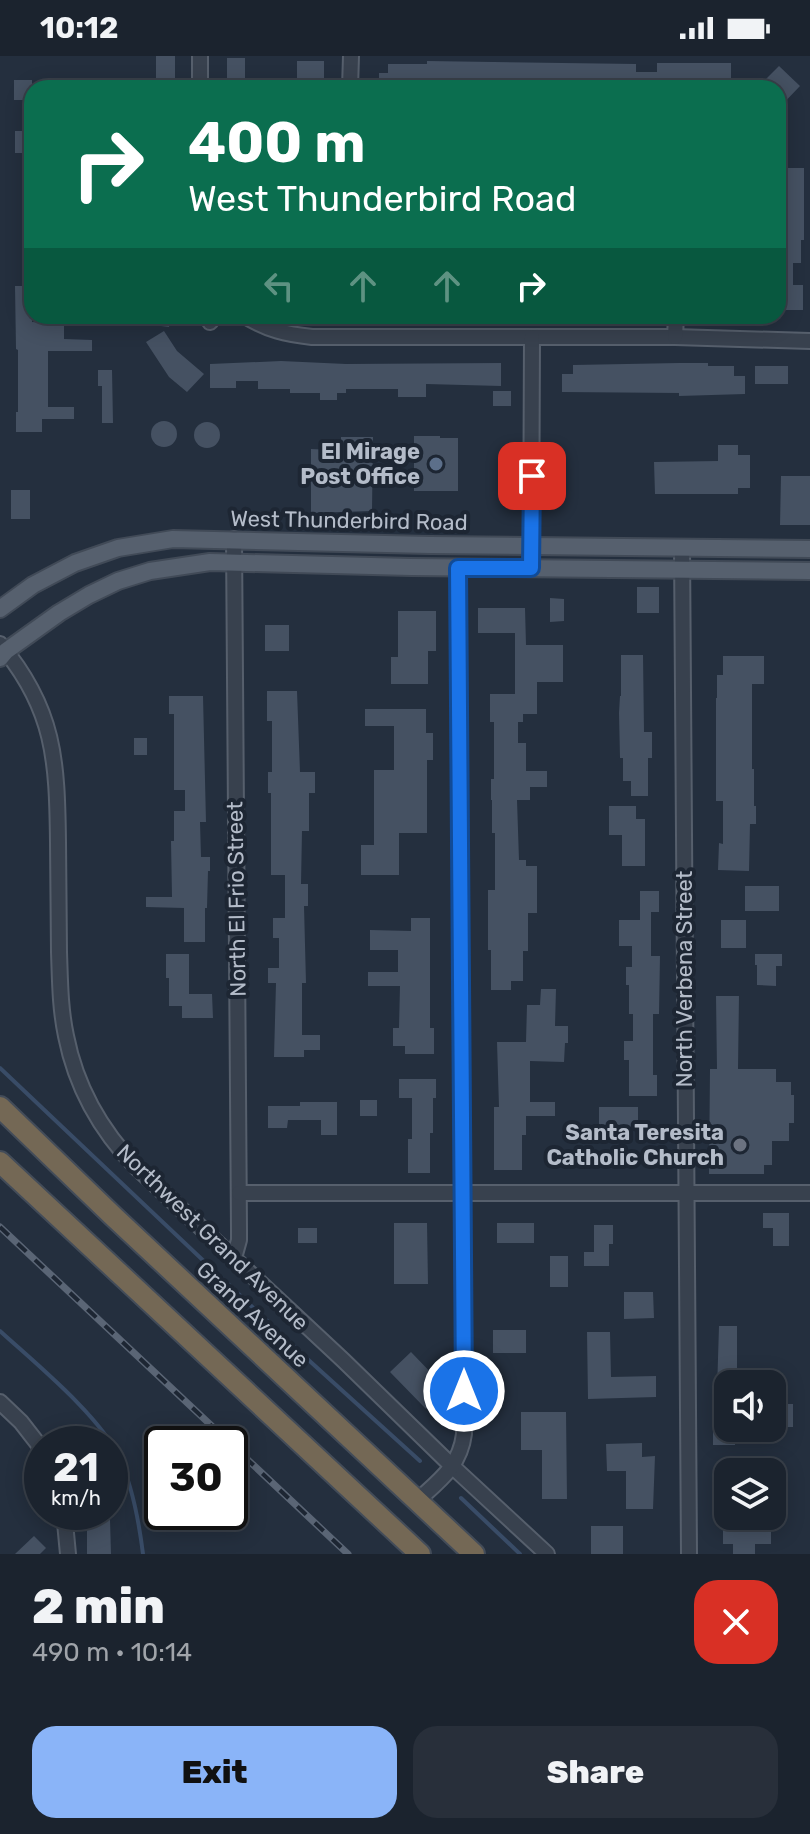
<!DOCTYPE html>
<meta charset="utf-8">
<style>
:root{--surface:#1b232e;--page:#282f3a;--text:#f1f3f6;--muted:#a0a4aa;--line:#39404a;--accent:#8ab4f8}
body{margin:0;font-family:Rubik,sans-serif;background:var(--page);color:var(--text);height:100vh;display:flex;flex-direction:column;font-size:30px;white-space:nowrap}
*{box-sizing:border-box;margin:0}
p{font-size:26px;color:var(--muted)}
.icon{flex:none;width:44px;height:44px;fill:none;stroke:currentColor;stroke-width:2;stroke-linecap:round;stroke-linejoin:round}
.map{position:relative;height:1498px;overflow:hidden}
.drawer{display:flex;flex-direction:column;background:var(--surface);flex:1}
.drawer>*{flex:none}
.top-card{position:absolute;left:24px;top:24px;width:762px;height:244px;border-radius:24px;box-shadow:0 4px 20px #0003,0 0 0 2px var(--line);background:#0b6e4f;color:#fff;overflow:hidden}
.controls{position:absolute;left:714px;top:1314px;display:grid;gap:16px}
.controls a{display:grid;place-items:center;width:72px;height:72px;border-radius:16px;background:var(--surface);box-shadow:0 4px 20px #0003,0 0 0 2px var(--line);font-size:40px}
.speed{position:absolute;left:24px;top:1370px;display:flex;gap:16px;font-size:40px;font-weight:700;text-align:center}
.speed>*{display:grid;place-content:center;width:104px;height:104px;border-radius:50%;background:var(--surface);box-shadow:0 4px 20px #0003,0 0 0 2px var(--line);line-height:1}
.speed small{font-size:20px;font-weight:400}
.speed .limit{border:4px solid #111;border-radius:12px;background:#fff;color:#111}
.pin{position:absolute;display:grid;place-items:center;width:68px;height:68px;color:#fff;margin:-34px;border-radius:16px;box-shadow:0 4px 12px #0006}
.me{position:absolute;width:88px;margin:-44px;rotate:0deg;stroke-linejoin:round;filter:drop-shadow(0 0 6px #0008)}
.turn{display:flex;align-items:center;gap:28px;height:168px;padding:0 32px;font-size:36px}
.turn .icon{width:104px;height:104px;stroke-width:2.5}
.turn b{display:block;font-size:56px;line-height:68px}
.lanes{display:flex;align-items:center;height:76px;padding:0 32px;background:#0003;justify-content:center;gap:40px;direction:ltr}
.lanes .off{opacity:.35}
.round{display:grid;place-items:center;flex:none;width:84px;height:84px;border-radius:24px;background:var(--page)}
.overview{display:flex;align-items:center;justify-content:space-between;height:136px;padding:0 32px}
h1{font-size:48px;font-weight:800;line-height:60px}
.primary-button{display:flex;gap:16px;margin-top:auto;padding:16px 32px}
.primary-button a{flex:1;height:92px;border-radius:24px;background:var(--accent);color:#111;font-size:32px;font-weight:800;line-height:92px;text-align:center}
.primary-button a+a{background:var(--page);color:var(--text)}
.status{display:flex;justify-content:space-between;align-items:center;height:56px;padding:0 40px;background:var(--surface);direction:ltr}
.status svg{height:22px;fill:currentColor}
.map>svg:first-child{display:block}
</style>
<div class="status"><b>10:12</b><svg viewBox="0 0 49 12"><path d="M0 12V9h3v3zM5 12V6h3v6zM10 12V3h3v9zM15 12V0h3v12zM26 1h20v11H26zM47 4h2v5h-2z"/></svg></div>
<div class="map">
<svg width="810" height="1498" viewBox="0 0 810 1498">
<rect width="100%" height="100%" fill="#242f3e"/>
<g fill="none" stroke-linecap="round" stroke-linejoin="round">
<g stroke="#394c67" stroke-width="4">
<polyline points="0,1012 303,1299 420,1405"/>
<path d="M0,1275C35,1307 99,1359 119,1401C133,1431 139,1466 143,1498"/>
<polyline points="461,1442 520,1498"/>
</g>
</g>
<g fill="#455162">
<rect x="156" y="0" width="19" height="32"/>
<rect x="227" y="2" width="18" height="30"/>
<rect x="297" y="5" width="27" height="27"/>
<polygon points="427,5 636,8 636,16 657,16 657,7 731,7 731,26 719,26 719,31 690,32 616,32 616,26 594,26 594,32 379,32 379,17 388,17 388,8 427,8"/>
<polygon points="779,10 800,30 778,53 778,32 757,32"/>
<rect x="14" y="24" width="18" height="20"/>
<rect x="15" y="75" width="17" height="22"/>
<polygon points="778,112 804,112 804,184 801,184 801,207 793,207 793,229 803,229 803,254 778,254 778,162 784,162 784,138 778,138"/>
<polygon points="15,230 32,230 32,266 64,267 64,283 92,284 92,295 48,295 48,351 74,351 74,363 42,363 42,376 16,376 16,356 18,356 18,294 16,293"/>
<polygon points="137,260 171,260 169,271 137,267"/>
<polygon points="164,275 177,295 204,318 187,336 169,321 146,286"/>
<polygon points="281,305 346,308 501,307 501,330 426,328 426,341 398,341 398,333 346,333 346,337 337,337 337,344 320,344 320,337 290,337 290,333 258,333 258,325 236,325 236,332 210,332 210,308"/>
<polygon points="679,307 708,307 708,310 734,310 734,320 745,320 745,338 679,340 679,337 562,336 562,318 573,318 573,309"/>
<rect x="755" y="310" width="33" height="18"/>
<polygon points="98,314 112,314 113,367 102,367 102,330 98,330"/>
<rect x="493" y="335" width="18" height="15"/>
<circle cx="164" cy="378" r="13"/>
<circle cx="207" cy="379" r="13"/>
<polygon points="414,380 440,380 440,382 458,382 458,435 414,435"/>
<polygon points="341,381 373,381 372,455 311,457 311,393 332,394 332,386 341,386"/>
<polygon points="718,389 738,389 738,399 750,399 750,432 738,432 738,438 655,438 654,406 718,405"/>
<polygon points="781,420 810,420 810,469 780,469"/>
<rect x="11" y="434" width="19" height="29"/>
<rect x="637" y="531" width="22" height="26"/>
<polygon points="550,542 564,543 564,565 550,566"/>
<polygon points="478,552 525,552 526,589 563,589 563,626 537,626 537,658 523,658 523,666 518,666 518,687 526,687 526,715 547,715 547,731 530,731 530,744 517,744 519,804 526,804 526,810 537,810 537,857 528,857 528,895 523,895 523,925 511,925 511,934 491,934 491,894 488,894 488,834 495,834 495,777 492,777 492,744 491,744 491,723 494,723 494,666 490,666 490,638 515,638 515,577 478,577"/>
<polygon points="398,555 436,555 436,595 428,595 428,628 391,628 391,601 398,601"/>
<rect x="265" y="569" width="24" height="26"/>
<polygon points="621,599 643,599 644,676 652,676 652,702 648,702 648,740 631,740 631,725 623,725 623,702 620,702 619,657 620,640 621,640"/>
<polygon points="723,600 764,600 764,628 752,628 752,713 754,713 754,750 756,750 756,768 750,768 749,815 718,814 719,787 723,788 723,745 716,745 716,642 717,642 717,619 723,619"/>
<polygon points="267,635 297,635 300,716 315,716 315,737 309,737 309,775 302,775 301,828 308,828 308,850 304,850 306,927 302,927 302,979 320,979 320,994 304,994 304,1001 274,1001 276,927 268,927 268,912 279,912 279,882 273,882 273,862 285,862 285,819 271,819 271,737 268,737 268,716 272,716 272,665 267,665"/>
<polygon points="169,640 203,640 206,766 200,766 201,801 210,801 210,815 208,815 207,852 205,852 205,886 184,886 184,852 146,851 146,841 172,841 171,785 174,785 174,755 185,755 185,734 174,734 174,658 169,658"/>
<polygon points="365,653 426,653 426,677 433,677 433,704 427,704 427,777 399,777 399,819 361,819 361,789 374,789 374,714 394,714 394,670 365,670"/>
<rect x="134" y="682" width="13" height="17"/>
<polygon points="609,750 636,750 636,763 645,763 645,810 622,810 622,779 609,779"/>
<rect x="745" y="830" width="34" height="25"/>
<polygon points="640,835 659,835 659,856 651,856 651,900 660,900 659,958 653,958 653,1019 657,1019 657,1040 629,1040 629,1004 624,1004 624,985 633,985 633,958 629,958 629,929 626,929 626,911 632,911 632,890 619,890 619,864 640,864"/>
<polygon points="411,862 430,862 430,972 434,972 434,998 405,998 405,990 393,990 393,972 399,972 400,930 368,930 368,916 398,916 398,894 370,894 370,874 411,875"/>
<rect x="721" y="864" width="25" height="28"/>
<polygon points="166,898 189,898 189,938 212,938 213,962 182,962 182,950 169,950 169,922 166,922"/>
<polygon points="755,898 782,898 782,910 776,910 776,930 757,929 757,909 755,909"/>
<polygon points="541,933 556,933 555,970 568,970 568,987 565,987 564,1006 530,1005 530,1046 555,1046 555,1060 526,1060 526,1079 522,1079 522,1114 494,1114 494,1051 499,1051 497,986 526,986 527,949 540,949"/>
<polygon points="716,940 739,940 738,1013 776,1013 776,1026 791,1026 791,1039 794,1039 794,1067 789,1067 789,1085 772,1085 772,1109 764,1109 764,1118 709,1118 710,1013 717,1013"/>
<polygon points="399,1023 436,1023 436,1042 433,1042 433,1077 430,1077 430,1117 408,1117 408,1083 412,1083 412,1042 399,1042"/>
<rect x="360" y="1044" width="17" height="16"/>
<polygon points="300,1046 337,1046 337,1079 321,1079 321,1064 288,1064 287,1072 268,1072 268,1050 300,1050"/>
<rect x="599" y="1051" width="39" height="23"/>
<polygon points="763,1157 789,1157 789,1190 773,1190 773,1172 763,1172"/>
<polygon points="394,1167 427,1167 428,1228 394,1228"/>
<rect x="497" y="1167" width="37" height="20"/>
<polygon points="594,1169 613,1169 613,1188 609,1188 609,1210 584,1210 584,1196 594,1196"/>
<rect x="298" y="1172" width="19" height="15"/>
<rect x="550" y="1200" width="18" height="31"/>
<polygon points="624,1236 653,1236 654,1262 624,1263"/>
<polygon points="719,1270 737,1270 737,1313 750,1313 750,1328 728,1328 728,1335 717,1335"/>
<rect x="493" y="1274" width="33" height="23"/>
<polygon points="587,1276 610,1276 611,1321 656,1320 656,1341 588,1343"/>
<polygon points="411,1296 437,1323 431,1328 441,1339 426,1353 390,1316"/>
<rect x="772" y="1348" width="21" height="23"/>
<polygon points="521,1356 566,1356 567,1443 542,1443 542,1394 521,1394"/>
<rect x="713" y="1372" width="22" height="17"/>
<polygon points="642,1387 642,1401 655,1400 653,1453 626,1453 626,1415 607,1415 606,1388"/>
<polygon points="110,1463 111,1498 87,1498 87,1464"/>
<polygon points="723,1468 771,1468 771,1488 755,1488 755,1498 733,1498 733,1488 723,1488"/>
<rect x="591" y="1470" width="32" height="28"/>
<polygon points="34,1480 46,1492 40,1498 15,1498"/>
</g>
<g fill="none" stroke-linecap="round" stroke-linejoin="round">
<g stroke="#565f6c" stroke-width="18">
<g id="minor">
<polyline points="200,0 200,32"/>
<polyline points="350,32 351,0"/>
<path d="M245,260C268,274 285,278 312,281H675L810,285"/>
<polyline points="210,266 215,260"/>
<polyline points="675,281 676,260"/>
<polyline points="234,483 239,1174 239,1184 234,1202"/>
<polyline points="682,491 689,1498"/>
<polyline points="531,512 532,281"/>
<path d="M0,588C55,653 57,705 58,786C58,823 59,859 59,896C60,924 60,952 66,980C76,1031 101,1075 137,1112L343,1304L453,1411L547,1498"/>
<polyline points="239,1137 810,1137"/>
<polyline points="0,1346 21,1366 42,1393"/>
<path d="M417,1445C440,1424 460,1410 464,1378L458,512"/>
<polyline points="64,1456 68,1498"/>
</g>
</g>
<g stroke="#414a57" stroke-width="20">
<g id="major">
<polyline points="0,553 33,529 75,507 118,492 173,483 430,489 810,493"/>
<polyline points="0,602 6,595 59,557 89,539 118,525 150,515 210,506 411,511 810,515"/>
</g>
</g>
<g stroke="#434c59" stroke-width="24">
<g id="highway">
<polyline points="0,1051 113,1160 474,1498"/>
<polyline points="0,1106 420,1498"/>
</g>
</g>
<use href="#minor" stroke="#38414e" stroke-width="14"/>
<use href="#major" stroke="#56606e" stroke-width="16"/>
<use href="#highway" stroke="#746855" stroke-width="20"/>
<g stroke="#5a6575" stroke-width="7">
<polyline id="rail" points="0,1171 348,1498"/>
</g>
<use href="#rail" stroke="#1d2633" stroke-width="4" stroke-dasharray="12" stroke-linecap="butt"/>
</g>
<g fill="none" stroke-linecap="round" stroke-linejoin="round">
<g stroke="#114b97" stroke-width="20">
<polyline id="route" points="464,1335 458,512 531,512 532,420"/>
</g>
<use href="#route" stroke="#1a73e8" stroke-width="14"/>
</g>
<circle fill="#5c6f8a" stroke="#1d2633" stroke-width="3" cx="436" cy="408" r="8"/>
<circle fill="#6b7280" stroke="#1d2633" stroke-width="3" cx="740" cy="1089" r="8"/>
<g text-anchor="middle" stroke-width="8" stroke-linejoin="round" paint-order="stroke">
<g font-size="22" font-weight="bold" fill="#b4bcc9" stroke="#1d2633" text-anchor="end">
<text x="420" y="403">El Mirage<tspan x="420" dy="25">Post Office</tspan></text>
<text x="724" y="1084">Santa Teresita<tspan x="724" dy="25">Catholic Church</tspan></text>
</g>
<g font-size="22" fill="#b4bcc9" stroke="#1d2633">
<text transform="translate(349 464) rotate(1)" y="8">West Thunderbird Road</text>
<text transform="translate(236 843) rotate(-91)" y="8">North El Frio Street</text>
<text transform="translate(684 923) rotate(-90)" y="8">North Verbena Street</text>
<text transform="translate(213 1181) rotate(44)" y="8">Northwest Grand Avenue</text>
<text transform="translate(253 1258) rotate(43)" y="8">Grand Avenue</text>
</g>
</g>
</svg>
<div class="controls">
<a><svg class="icon" aria-label="sound" viewBox="0 0 24 24"><path d="M4 9h4l5-4v14l-5-4H4zM17 9q2 3 0 6"/></svg></a>
<a><svg class="icon" aria-label="layers" viewBox="0 0 24 24"><path d="M12 4l9 5-9 5-9-5zM3 14l9 5 9-5"/></svg></a>
</div>
<div class="speed"><div>21<small>km/h</small></div><div class="limit">30</div></div>
<div class="pin" style="left:532px;top:420px;background:#d93025"><svg class="icon" aria-label="arrive" viewBox="0 0 24 24"><path d="M6 21V4h12l-3 4 3 4H6"/></svg></div>
<svg class="me" style="left:464px;top:1335px" viewBox="-20 -20 40 40"><circle r="17" fill="#1a73e8" stroke="#fff" stroke-width="3"/><path d="M0-11L8 9 0 5-8 9z" fill="#fff"/></svg>
<div class="top-card">
<div class="turn"><svg class="icon" aria-label="right" viewBox="0 0 24 24"><path d="M7 20v-9h11M14 6l5 5-5 5"/></svg><div><b>400 m</b>West Thunderbird Road</div></div>
<div class="lanes"><svg class="icon off" aria-label="left" viewBox="0 0 24 24"><path d="M17 20v-9H6M10 6l-5 5 5 5"/></svg><svg class="icon off" aria-label="ahead" viewBox="0 0 24 24"><path d="M12 20V5M6 11l6-6 6 6"/></svg><svg class="icon off" aria-label="ahead" viewBox="0 0 24 24"><path d="M12 20V5M6 11l6-6 6 6"/></svg><svg class="icon" aria-label="right" viewBox="0 0 24 24"><path d="M7 20v-9h11M14 6l5 5-5 5"/></svg></div>
</div>
</div>
<section class="drawer">
<div class="overview"><div><h1>2 min</h1><p>490 m · 10:14</p></div><a class="round" style="background:#d93025;color:#fff"><svg class="icon" aria-label="close" viewBox="0 0 24 24"><path d="M6 6l12 12M18 6L6 18"/></svg></a></div>
<div class="primary-button"><a>Exit</a><a>Share</a></div>
</section>
